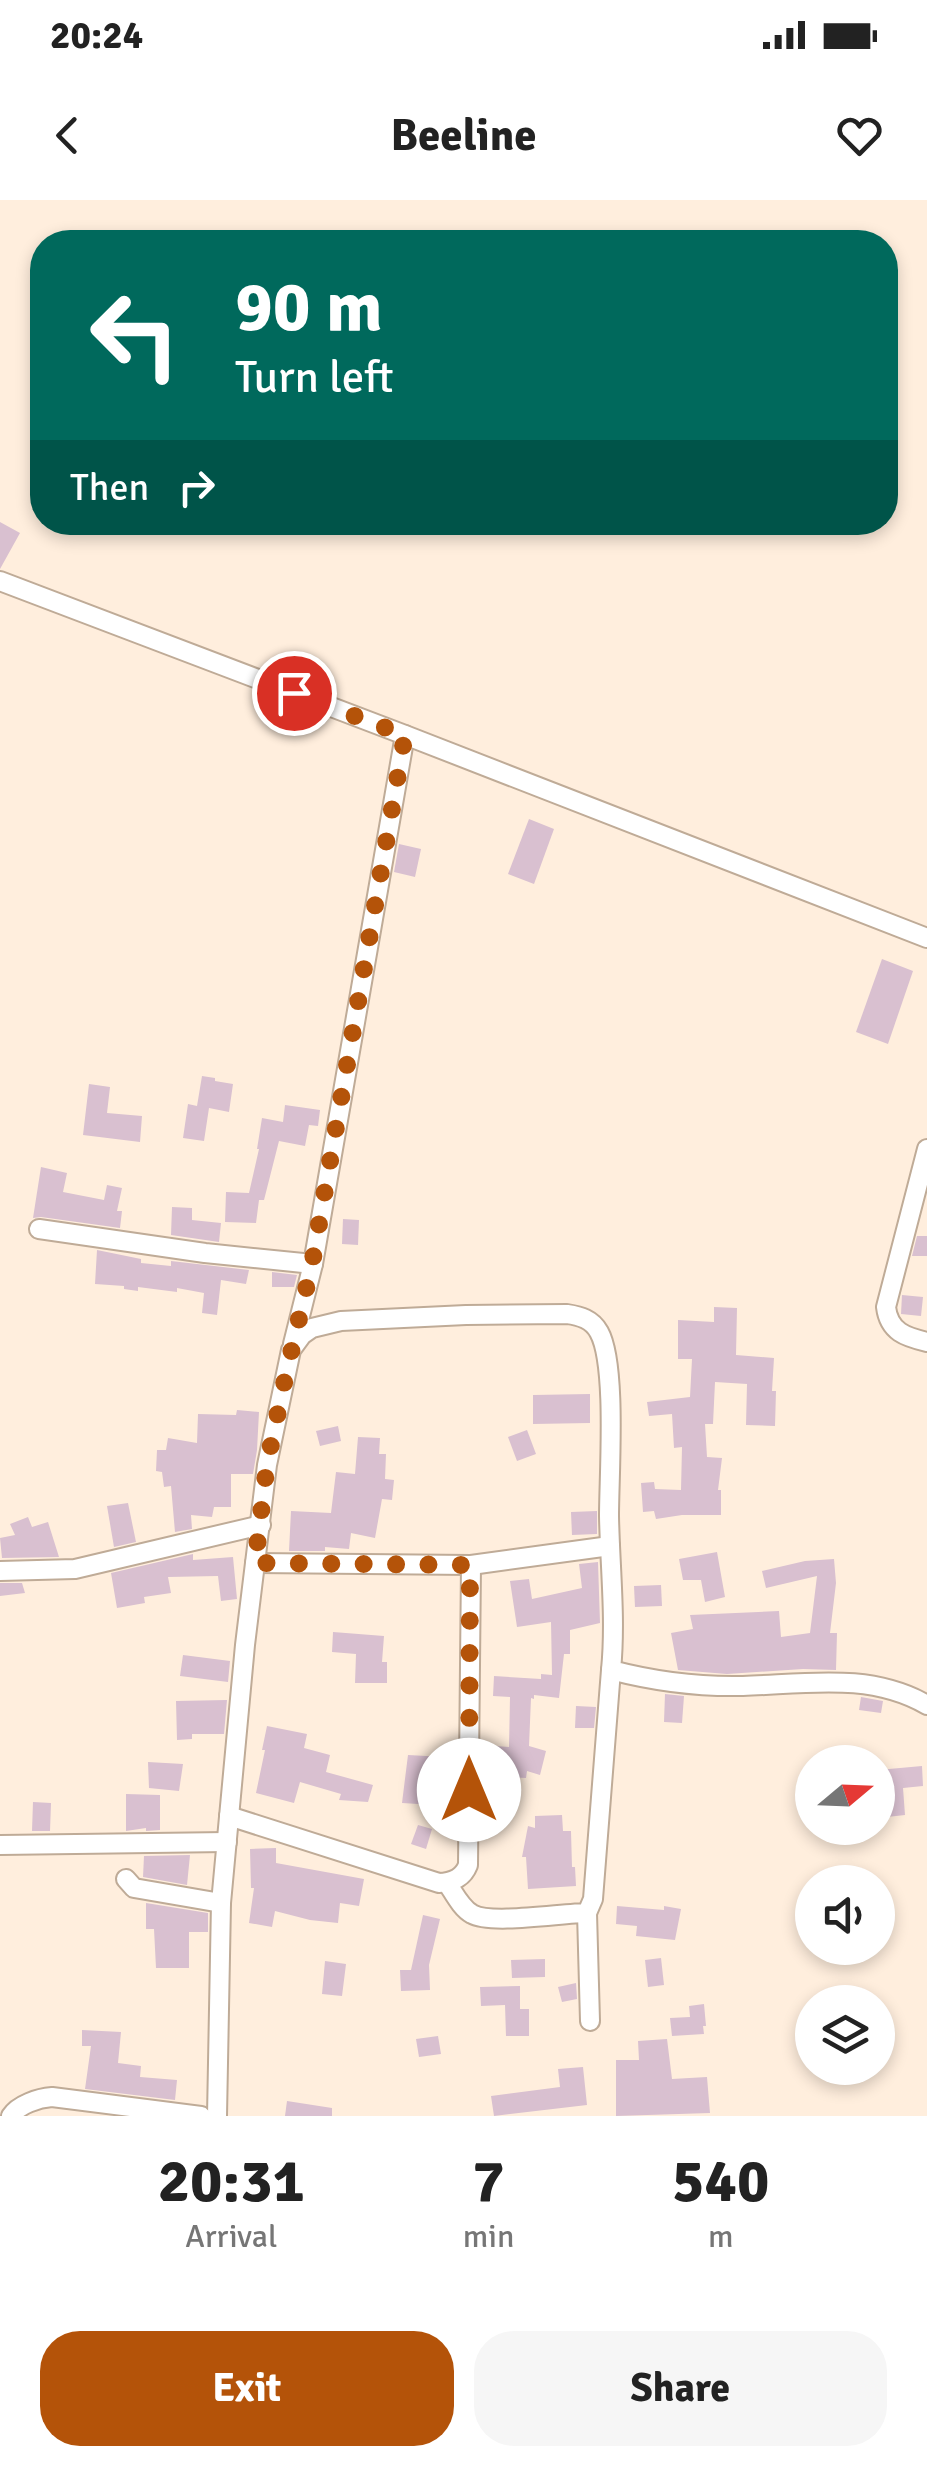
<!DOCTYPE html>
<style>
:root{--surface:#fff;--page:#f6f6f6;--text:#222;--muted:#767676;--accent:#b45309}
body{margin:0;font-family:Signika,sans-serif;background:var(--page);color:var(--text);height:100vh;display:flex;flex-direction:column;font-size:38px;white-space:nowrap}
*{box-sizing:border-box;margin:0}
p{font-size:32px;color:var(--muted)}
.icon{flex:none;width:55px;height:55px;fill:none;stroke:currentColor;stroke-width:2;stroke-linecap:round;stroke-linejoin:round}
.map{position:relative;height:1916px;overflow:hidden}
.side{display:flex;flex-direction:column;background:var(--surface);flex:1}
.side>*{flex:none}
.top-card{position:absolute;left:30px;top:30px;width:868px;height:305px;border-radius:40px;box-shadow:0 5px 15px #0003;background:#00695c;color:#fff;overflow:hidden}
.needle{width:65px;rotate:71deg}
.controls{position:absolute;left:795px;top:1545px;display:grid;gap:20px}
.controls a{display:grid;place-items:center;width:100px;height:100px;border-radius:50%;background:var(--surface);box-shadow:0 5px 15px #0003;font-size:50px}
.pin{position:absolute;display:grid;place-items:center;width:85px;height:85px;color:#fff;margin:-42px;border:5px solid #fff;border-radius:50%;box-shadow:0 2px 10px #0007}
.me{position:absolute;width:110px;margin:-55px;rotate:0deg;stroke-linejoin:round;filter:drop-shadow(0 0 8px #0008)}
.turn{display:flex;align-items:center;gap:35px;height:210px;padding:0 40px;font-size:45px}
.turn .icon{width:130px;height:130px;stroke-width:2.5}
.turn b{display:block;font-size:70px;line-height:85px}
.then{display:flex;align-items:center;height:95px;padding:0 40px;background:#0003;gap:20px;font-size:38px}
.eta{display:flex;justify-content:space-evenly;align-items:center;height:170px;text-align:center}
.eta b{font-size:60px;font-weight:800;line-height:70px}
.action{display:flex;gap:20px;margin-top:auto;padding:20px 40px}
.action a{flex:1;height:115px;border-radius:40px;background:var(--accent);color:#fff;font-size:40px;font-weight:800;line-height:115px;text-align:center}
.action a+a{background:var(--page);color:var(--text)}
.status{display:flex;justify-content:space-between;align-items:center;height:70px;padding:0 50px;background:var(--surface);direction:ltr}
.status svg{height:28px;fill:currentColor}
header{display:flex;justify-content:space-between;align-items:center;height:130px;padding:0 40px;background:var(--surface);font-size:45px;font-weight:800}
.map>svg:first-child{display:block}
</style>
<div class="status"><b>20:24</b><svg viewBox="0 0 49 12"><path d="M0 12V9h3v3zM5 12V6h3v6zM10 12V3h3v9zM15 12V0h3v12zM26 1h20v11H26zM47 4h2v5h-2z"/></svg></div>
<header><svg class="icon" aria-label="back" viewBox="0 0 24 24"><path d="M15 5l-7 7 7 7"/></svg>Beeline<svg class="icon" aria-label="heart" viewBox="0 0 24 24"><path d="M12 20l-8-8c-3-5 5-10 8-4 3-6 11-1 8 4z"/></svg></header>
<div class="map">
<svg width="927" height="1916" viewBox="0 0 927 1916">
<rect width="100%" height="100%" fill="#fed"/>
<g fill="#d9c0d0">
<polygon points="0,322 20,333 0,369"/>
<polygon points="529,619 554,629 534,684 508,674"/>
<polygon points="399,644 421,649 415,677 394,672"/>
<polygon points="882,759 913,771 888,844 856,832"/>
<polygon points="202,876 215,878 215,881 233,884 229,912 209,908 204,941 183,938 188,904 197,906"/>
<polygon points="89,884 110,887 107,913 142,916 140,942 83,935"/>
<polygon points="285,905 320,910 318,926 309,925 305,946 279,941 264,1000 259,1000 256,1023 225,1022 226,992 249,993 259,949 257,949 262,918 283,922"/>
<polygon points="41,967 67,973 63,992 104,1000 107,985 122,988 117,1011 122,1011 120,1028 41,1017 33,1018"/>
<polygon points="172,1007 192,1008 192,1020 221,1023 219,1042 171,1035"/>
<polygon points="343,1019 359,1020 358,1045 342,1044"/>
<polygon points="917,1036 927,1036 927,1056 912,1056"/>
<polygon points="97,1050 141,1059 141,1063 171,1066 171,1061 249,1070 246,1084 221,1080 217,1115 202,1113 204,1093 177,1088 177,1092 138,1087 138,1091 124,1089 124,1086 95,1084"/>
<polygon points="272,1072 297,1075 294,1087 272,1087"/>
<polygon points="902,1095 923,1097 921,1116 901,1114"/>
<polygon points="714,1107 737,1108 736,1155 774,1158 772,1191 776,1191 775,1226 746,1225 747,1184 715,1182 713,1224 705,1224 707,1257 722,1258 718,1290 721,1290 721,1315 682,1315 656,1319 654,1311 643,1312 641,1283 654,1282 655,1289 681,1290 682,1247 674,1248 672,1214 649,1216 647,1202 690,1197 692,1159 678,1159 678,1120 714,1122"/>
<polygon points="590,1194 590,1223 533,1224 533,1195"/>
<polygon points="237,1210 259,1212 257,1250 253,1274 231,1274 231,1307 214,1307 212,1317 191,1315 192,1329 175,1332 171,1286 164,1287 162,1272 156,1271 157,1250 166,1250 168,1238 197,1243 198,1214 236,1215"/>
<polygon points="338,1226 341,1241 320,1246 316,1231"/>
<polygon points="527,1230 536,1254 517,1261 508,1237"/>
<polygon points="358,1237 380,1238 379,1254 386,1254 385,1279 394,1280 392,1300 382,1299 375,1338 351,1333 349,1349 325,1347 325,1351 289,1351 291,1311 331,1313 336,1272 355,1274"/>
<polygon points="128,1303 136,1342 114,1347 107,1306"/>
<polygon points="597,1311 597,1334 572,1335 571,1312"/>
<polygon points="28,1317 32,1327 48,1322 59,1357 2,1358 0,1338 15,1335 10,1324"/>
<polygon points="717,1352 725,1397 705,1402 701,1380 683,1380 679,1359"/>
<polygon points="193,1354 193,1360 233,1357 237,1399 221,1401 218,1376 168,1377 171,1393 144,1397 145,1403 117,1408 111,1373"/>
<polygon points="834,1359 836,1383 830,1433 837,1433 836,1470 803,1469 727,1474 678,1470 671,1433 693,1429 690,1415 779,1411 781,1437 810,1433 817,1376 766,1388 762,1371 805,1361"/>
<polygon points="598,1362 600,1423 570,1430 570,1454 564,1454 559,1498 534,1495 534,1499 531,1498 529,1546 546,1551 540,1575 527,1571 526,1578 507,1577 509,1560 494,1559 495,1546 509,1547 510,1497 493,1496 494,1476 541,1479 541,1474 552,1475 551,1422 517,1427 510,1381 529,1379 532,1399 582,1388 579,1364"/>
<polygon points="0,1383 22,1383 25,1393 0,1396"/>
<polygon points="661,1385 662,1406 635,1407 634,1386"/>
<polygon points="333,1432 384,1436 382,1462 387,1462 387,1483 355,1483 356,1454 332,1452"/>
<polygon points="183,1455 230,1461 228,1482 180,1476"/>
<polygon points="665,1494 684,1496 682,1523 664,1522"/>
<polygon points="861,1497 883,1501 881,1513 859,1510"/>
<polygon points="227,1500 224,1534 192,1534 192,1539 177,1540 176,1501"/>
<polygon points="576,1506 596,1507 594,1528 575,1528"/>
<polygon points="267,1526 307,1534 304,1548 330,1555 326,1572 373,1585 368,1602 339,1600 341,1594 300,1582 294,1603 256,1593 265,1550 262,1550"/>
<polygon points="408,1555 444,1557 443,1577 436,1577 434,1605 402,1603"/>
<polygon points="148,1562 183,1564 179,1591 149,1588"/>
<polygon points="922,1566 923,1586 903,1588 905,1615 887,1617 878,1615 878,1570"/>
<polygon points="126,1594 160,1595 160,1630 146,1631 146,1628 126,1631"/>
<polygon points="33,1602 51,1603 50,1631 32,1631"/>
<polygon points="562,1615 563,1631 571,1631 572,1667 575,1667 576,1686 528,1689 526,1657 522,1657 528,1626 535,1628 535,1616"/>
<polygon points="418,1625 432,1629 426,1649 411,1644"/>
<polygon points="276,1648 276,1663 364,1679 359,1706 340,1703 338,1723 310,1720 275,1711 272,1727 249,1723 254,1688 251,1688 250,1649"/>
<polygon points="190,1655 187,1685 143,1677 144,1656"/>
<polygon points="146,1703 208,1713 208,1732 189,1732 189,1768 156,1768 154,1729 146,1729"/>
<polygon points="617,1706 664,1710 664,1706 681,1709 675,1740 636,1736 637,1726 616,1724"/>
<polygon points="423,1715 440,1719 429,1765 430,1790 401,1791 400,1770 411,1770"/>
<polygon points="661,1758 664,1785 648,1787 645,1760"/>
<polygon points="545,1759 545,1777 512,1778 511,1760"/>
<polygon points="325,1761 346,1764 342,1796 322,1794"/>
<polygon points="576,1783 577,1799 562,1802 558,1787"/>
<polygon points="520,1786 520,1809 529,1809 529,1836 506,1836 505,1805 481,1806 480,1787"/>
<polygon points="704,1804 706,1826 703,1826 704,1834 672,1836 670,1818 690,1817 689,1806"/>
<polygon points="82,1830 121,1832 118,1863 141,1866 140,1877 177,1880 175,1900 85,1889 91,1846 82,1846"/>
<polygon points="438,1836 441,1854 419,1857 416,1839"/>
<polygon points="667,1839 672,1879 707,1877 710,1913 616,1916 616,1860 639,1860 638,1841"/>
<polygon points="583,1867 587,1905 494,1916 491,1896 560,1887 558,1869"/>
<polygon points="287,1901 332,1908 332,1916 285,1916"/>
</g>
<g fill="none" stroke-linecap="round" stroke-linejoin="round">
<g stroke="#bfab97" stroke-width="22">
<g id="street">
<polyline points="0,381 405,535 927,738"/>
<path d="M927,949L886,1107C889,1132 906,1137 927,1142"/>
<polyline points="39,1029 205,1053 313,1064"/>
<polyline points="293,1144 313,1064 405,535"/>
<polyline points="255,1363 471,1365 610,1346"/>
<polyline points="0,1371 75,1369 261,1325"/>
<path d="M229,1616L439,1683C453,1682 463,1678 468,1665L471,1365"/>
<polyline points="0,1645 227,1642"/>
<polyline points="126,1679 134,1688 221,1703"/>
<path d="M447,1683C454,1693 461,1708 472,1714C491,1725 562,1713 587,1713L593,1699L611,1470"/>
<polyline points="587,1713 590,1821"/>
<path d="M11,1916C18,1905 38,1898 52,1897L201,1916"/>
<path d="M217,1916L221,1703L245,1445L267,1265L291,1150L302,1135L312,1128L341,1121L466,1115L567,1114C580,1116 592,1119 599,1132C617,1164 609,1275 609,1316C610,1368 616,1419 611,1470C653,1481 699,1487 743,1486C806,1484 870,1472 927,1505"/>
</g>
</g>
<use href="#street" stroke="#fff" stroke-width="18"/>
</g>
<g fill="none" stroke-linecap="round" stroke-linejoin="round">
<polyline stroke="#b45309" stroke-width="18" stroke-dasharray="0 32.4" points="294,493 405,535 312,1064 286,1174 267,1264 255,1363 470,1365 469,1590"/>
</g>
</svg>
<div class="controls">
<a><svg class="needle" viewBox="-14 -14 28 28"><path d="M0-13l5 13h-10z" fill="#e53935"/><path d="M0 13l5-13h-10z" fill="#767676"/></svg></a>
<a><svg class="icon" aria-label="sound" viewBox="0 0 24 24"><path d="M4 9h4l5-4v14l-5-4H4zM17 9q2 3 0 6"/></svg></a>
<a><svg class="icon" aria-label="layers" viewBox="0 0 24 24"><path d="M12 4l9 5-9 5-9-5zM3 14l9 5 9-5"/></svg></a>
</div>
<div class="pin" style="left:294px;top:493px;background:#d93025"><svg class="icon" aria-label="arrive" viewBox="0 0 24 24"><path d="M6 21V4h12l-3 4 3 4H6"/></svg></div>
<svg class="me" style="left:469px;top:1590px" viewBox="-20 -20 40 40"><circle r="19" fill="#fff"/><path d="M0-13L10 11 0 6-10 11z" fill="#b45309"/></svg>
<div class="top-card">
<div class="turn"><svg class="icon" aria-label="left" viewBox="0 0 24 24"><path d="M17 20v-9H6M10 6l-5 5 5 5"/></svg><div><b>90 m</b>Turn left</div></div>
<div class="then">Then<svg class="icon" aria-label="right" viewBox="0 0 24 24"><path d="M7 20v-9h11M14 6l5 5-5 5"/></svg></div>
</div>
</div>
<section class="side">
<div class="eta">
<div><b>20:31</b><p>Arrival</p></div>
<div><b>7</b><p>min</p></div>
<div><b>540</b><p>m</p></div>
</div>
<div class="action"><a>Exit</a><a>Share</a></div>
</section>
